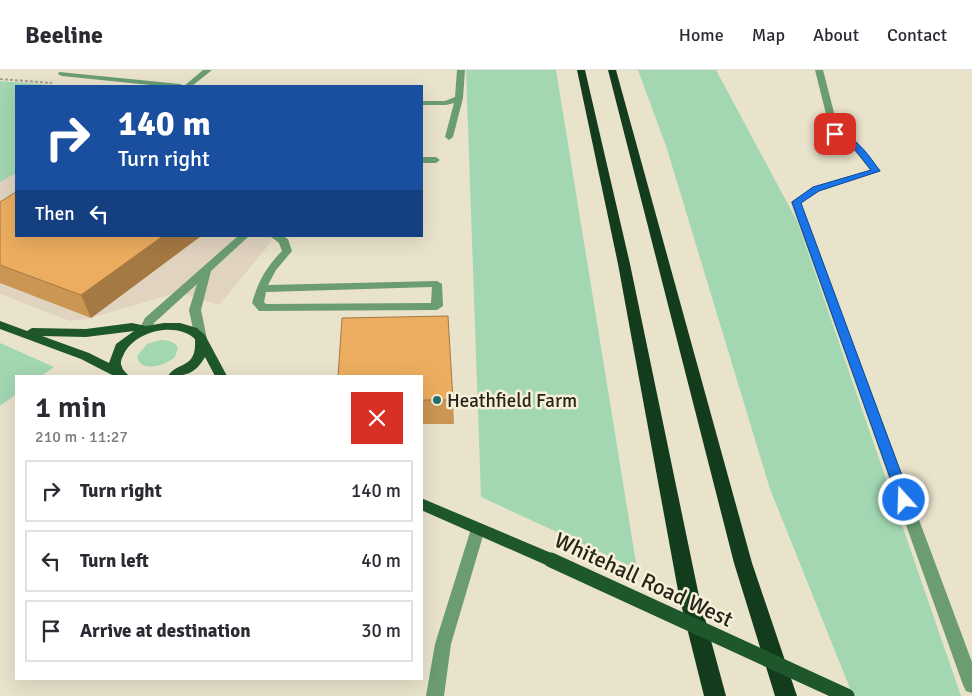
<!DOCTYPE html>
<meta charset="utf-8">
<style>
:root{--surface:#fff;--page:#f7f7f7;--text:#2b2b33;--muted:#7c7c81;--line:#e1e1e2}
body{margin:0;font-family:Signika,sans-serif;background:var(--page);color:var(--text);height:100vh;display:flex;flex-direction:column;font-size:19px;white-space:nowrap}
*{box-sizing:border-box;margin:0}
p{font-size:16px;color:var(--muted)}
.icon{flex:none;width:28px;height:28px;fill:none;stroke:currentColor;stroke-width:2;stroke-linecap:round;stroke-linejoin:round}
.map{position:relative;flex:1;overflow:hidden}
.sheet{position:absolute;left:15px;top:305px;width:408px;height:305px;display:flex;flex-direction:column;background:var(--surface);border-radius:0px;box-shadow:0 5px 20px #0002}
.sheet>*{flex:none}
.hud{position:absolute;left:15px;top:15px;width:408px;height:152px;border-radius:0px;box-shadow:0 5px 20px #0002;background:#1a4fa0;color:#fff;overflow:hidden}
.pin{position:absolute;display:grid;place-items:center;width:42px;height:42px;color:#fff;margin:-21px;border-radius:10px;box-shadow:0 2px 8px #0006}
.me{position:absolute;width:55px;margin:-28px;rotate:340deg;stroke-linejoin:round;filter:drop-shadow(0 0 4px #0008)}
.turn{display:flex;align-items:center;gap:18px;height:105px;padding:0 20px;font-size:22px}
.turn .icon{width:65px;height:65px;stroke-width:2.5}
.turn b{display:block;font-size:35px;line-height:42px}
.then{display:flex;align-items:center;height:48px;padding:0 20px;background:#0003;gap:10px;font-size:19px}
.round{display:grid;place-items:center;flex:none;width:52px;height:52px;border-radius:0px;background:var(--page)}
.head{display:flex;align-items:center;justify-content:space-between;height:85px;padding:0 20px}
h1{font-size:30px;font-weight:600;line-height:38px}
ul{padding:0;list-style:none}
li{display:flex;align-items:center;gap:15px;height:62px;margin:0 10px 8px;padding:0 10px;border:2px solid var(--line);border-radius:0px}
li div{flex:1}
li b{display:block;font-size:19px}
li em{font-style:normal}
header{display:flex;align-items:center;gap:30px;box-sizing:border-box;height:70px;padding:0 25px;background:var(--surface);border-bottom:1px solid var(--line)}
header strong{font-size:24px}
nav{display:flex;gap:28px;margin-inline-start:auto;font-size:18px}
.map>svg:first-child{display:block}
</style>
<header>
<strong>Beeline</strong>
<nav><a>Home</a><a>Map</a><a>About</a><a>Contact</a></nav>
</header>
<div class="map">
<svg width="972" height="626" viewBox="0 0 972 626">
<rect width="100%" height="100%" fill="#e9e3cc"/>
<polygon fill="#e0d3c0" points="16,103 16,166 276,166 219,235 179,222 91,248 70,251 0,224 0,112"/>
<g fill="#a2d7b2">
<polygon points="466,0 556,0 637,499 481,427"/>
<polygon points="638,0 716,0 797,151 961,626 853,626 770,419 667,79"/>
<polygon points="0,11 65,16 16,16 16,103 0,112"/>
<path d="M160,270C168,270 174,271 178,278L175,287C166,295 140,304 137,286L147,274Z"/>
<polygon points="0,273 54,297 41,306 16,306 16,324 0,336"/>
</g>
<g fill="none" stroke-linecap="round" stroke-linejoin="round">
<polyline stroke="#a5a08e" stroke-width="2" stroke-dasharray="3 2" stroke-linecap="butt" points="0,9 52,13"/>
<g fill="#6b9c72" fill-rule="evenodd">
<polygon points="203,0 212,0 192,16 184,16"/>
<polygon points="457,0 465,0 463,28 453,67 449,70 445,67 454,33 446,35 421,35 421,31 445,31 455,27"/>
<polygon points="815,0 823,0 839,62 857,72 881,101 819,121 801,133 972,592 972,623 966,621 963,615 791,132 813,117 870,100 851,76 831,64"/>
<polygon points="59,2 180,14 184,16 160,16 62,6 58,4"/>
<polygon points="421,87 436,87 440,90 436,93 421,93"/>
<polygon points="238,166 249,166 211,201 201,240 207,269 205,272 197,272 195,269 189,240 197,214 154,253 149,263 141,263 139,260 145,248"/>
<path d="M270,166H283L288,169L292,181L276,200L268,215L437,211L442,214L443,236L437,240L259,241L252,233C258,212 266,197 282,181L279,173ZM432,217L431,233L266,234L264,232L266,222Z"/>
<polygon points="478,453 483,455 485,459 451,574 444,626 426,626 435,574 471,459 473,455"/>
</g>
<g fill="#1f572c" fill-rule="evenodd">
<path d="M0,251L27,261L32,258L86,259L132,253L146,256L164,253H180L197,258L205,265L227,306H215L205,287C195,304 186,306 168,306C177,291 197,300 195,269C176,251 133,261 123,286C121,290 120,293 122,297C123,301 127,303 129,306H114L81,289L0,259ZM134,261L116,274L109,293L89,283L42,266L86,267Z"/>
<polygon points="421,428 556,485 559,490 556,495 551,497 546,495 421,440"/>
</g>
<g fill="#133c1c" fill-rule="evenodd">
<polygon points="577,0 585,0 630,194 699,526 726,626 704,626 679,526 618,194"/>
<polygon points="608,0 616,0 752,493 797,626 775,626 734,493"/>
</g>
<polyline stroke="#1f572c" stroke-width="15" points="551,490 847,626"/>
</g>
<g fill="#cb9553">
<polygon points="0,132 201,166 91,248 0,213"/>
<polygon points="421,306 453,330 454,354 421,354"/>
</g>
<polygon fill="#a57943" points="163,166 201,166 91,248 81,225"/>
<g fill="#ecad60" stroke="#a57943">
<polygon points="16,122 16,166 163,166 81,225 0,195 0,132"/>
<polygon points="448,246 453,330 421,330 421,306 338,306 342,248"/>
</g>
<path fill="#1a73e8" stroke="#114b97" d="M835,62C857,67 867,83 880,101L819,121L801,133L911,430L909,433L904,435L900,433L898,430L792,132L813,117L871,100C859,85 851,71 832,66L831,64Z"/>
<circle fill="#25706e" stroke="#f6f0d9" stroke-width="2" cx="437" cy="330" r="5"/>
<g text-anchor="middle" stroke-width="5" stroke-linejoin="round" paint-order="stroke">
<g font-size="19" fill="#26231b" stroke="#f6f0d9" text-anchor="start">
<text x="447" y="337">Heathfield Farm</text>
</g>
<g font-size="22" fill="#26231b" stroke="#f6f0d9">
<text transform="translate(644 509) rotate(25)" y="8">Whitehall Road West</text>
</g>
</g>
</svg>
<div class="pin" style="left:835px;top:64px;background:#d93025"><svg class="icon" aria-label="arrive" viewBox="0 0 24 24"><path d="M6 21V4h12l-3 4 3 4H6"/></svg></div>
<svg class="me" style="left:904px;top:430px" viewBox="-20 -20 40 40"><circle r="17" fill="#1a73e8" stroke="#fff" stroke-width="3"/><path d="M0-11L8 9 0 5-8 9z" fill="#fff"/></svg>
<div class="hud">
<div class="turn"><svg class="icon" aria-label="right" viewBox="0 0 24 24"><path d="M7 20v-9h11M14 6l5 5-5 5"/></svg><div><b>140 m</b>Turn right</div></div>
<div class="then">Then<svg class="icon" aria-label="left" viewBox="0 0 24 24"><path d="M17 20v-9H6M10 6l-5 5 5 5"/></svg></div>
</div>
<section class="sheet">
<div class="head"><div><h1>1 min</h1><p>210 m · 11:27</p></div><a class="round" style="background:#d93025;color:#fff"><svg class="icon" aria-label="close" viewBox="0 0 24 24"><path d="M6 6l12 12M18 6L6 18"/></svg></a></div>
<ul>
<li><svg class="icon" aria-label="right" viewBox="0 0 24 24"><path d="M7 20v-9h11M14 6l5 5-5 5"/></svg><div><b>Turn right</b></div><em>140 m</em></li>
<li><svg class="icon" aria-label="left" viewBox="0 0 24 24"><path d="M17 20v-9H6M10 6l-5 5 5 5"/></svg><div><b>Turn left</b></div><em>40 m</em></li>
<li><svg class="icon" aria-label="arrive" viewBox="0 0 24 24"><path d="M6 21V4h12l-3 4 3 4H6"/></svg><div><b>Arrive at destination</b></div><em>30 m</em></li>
</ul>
</section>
</div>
